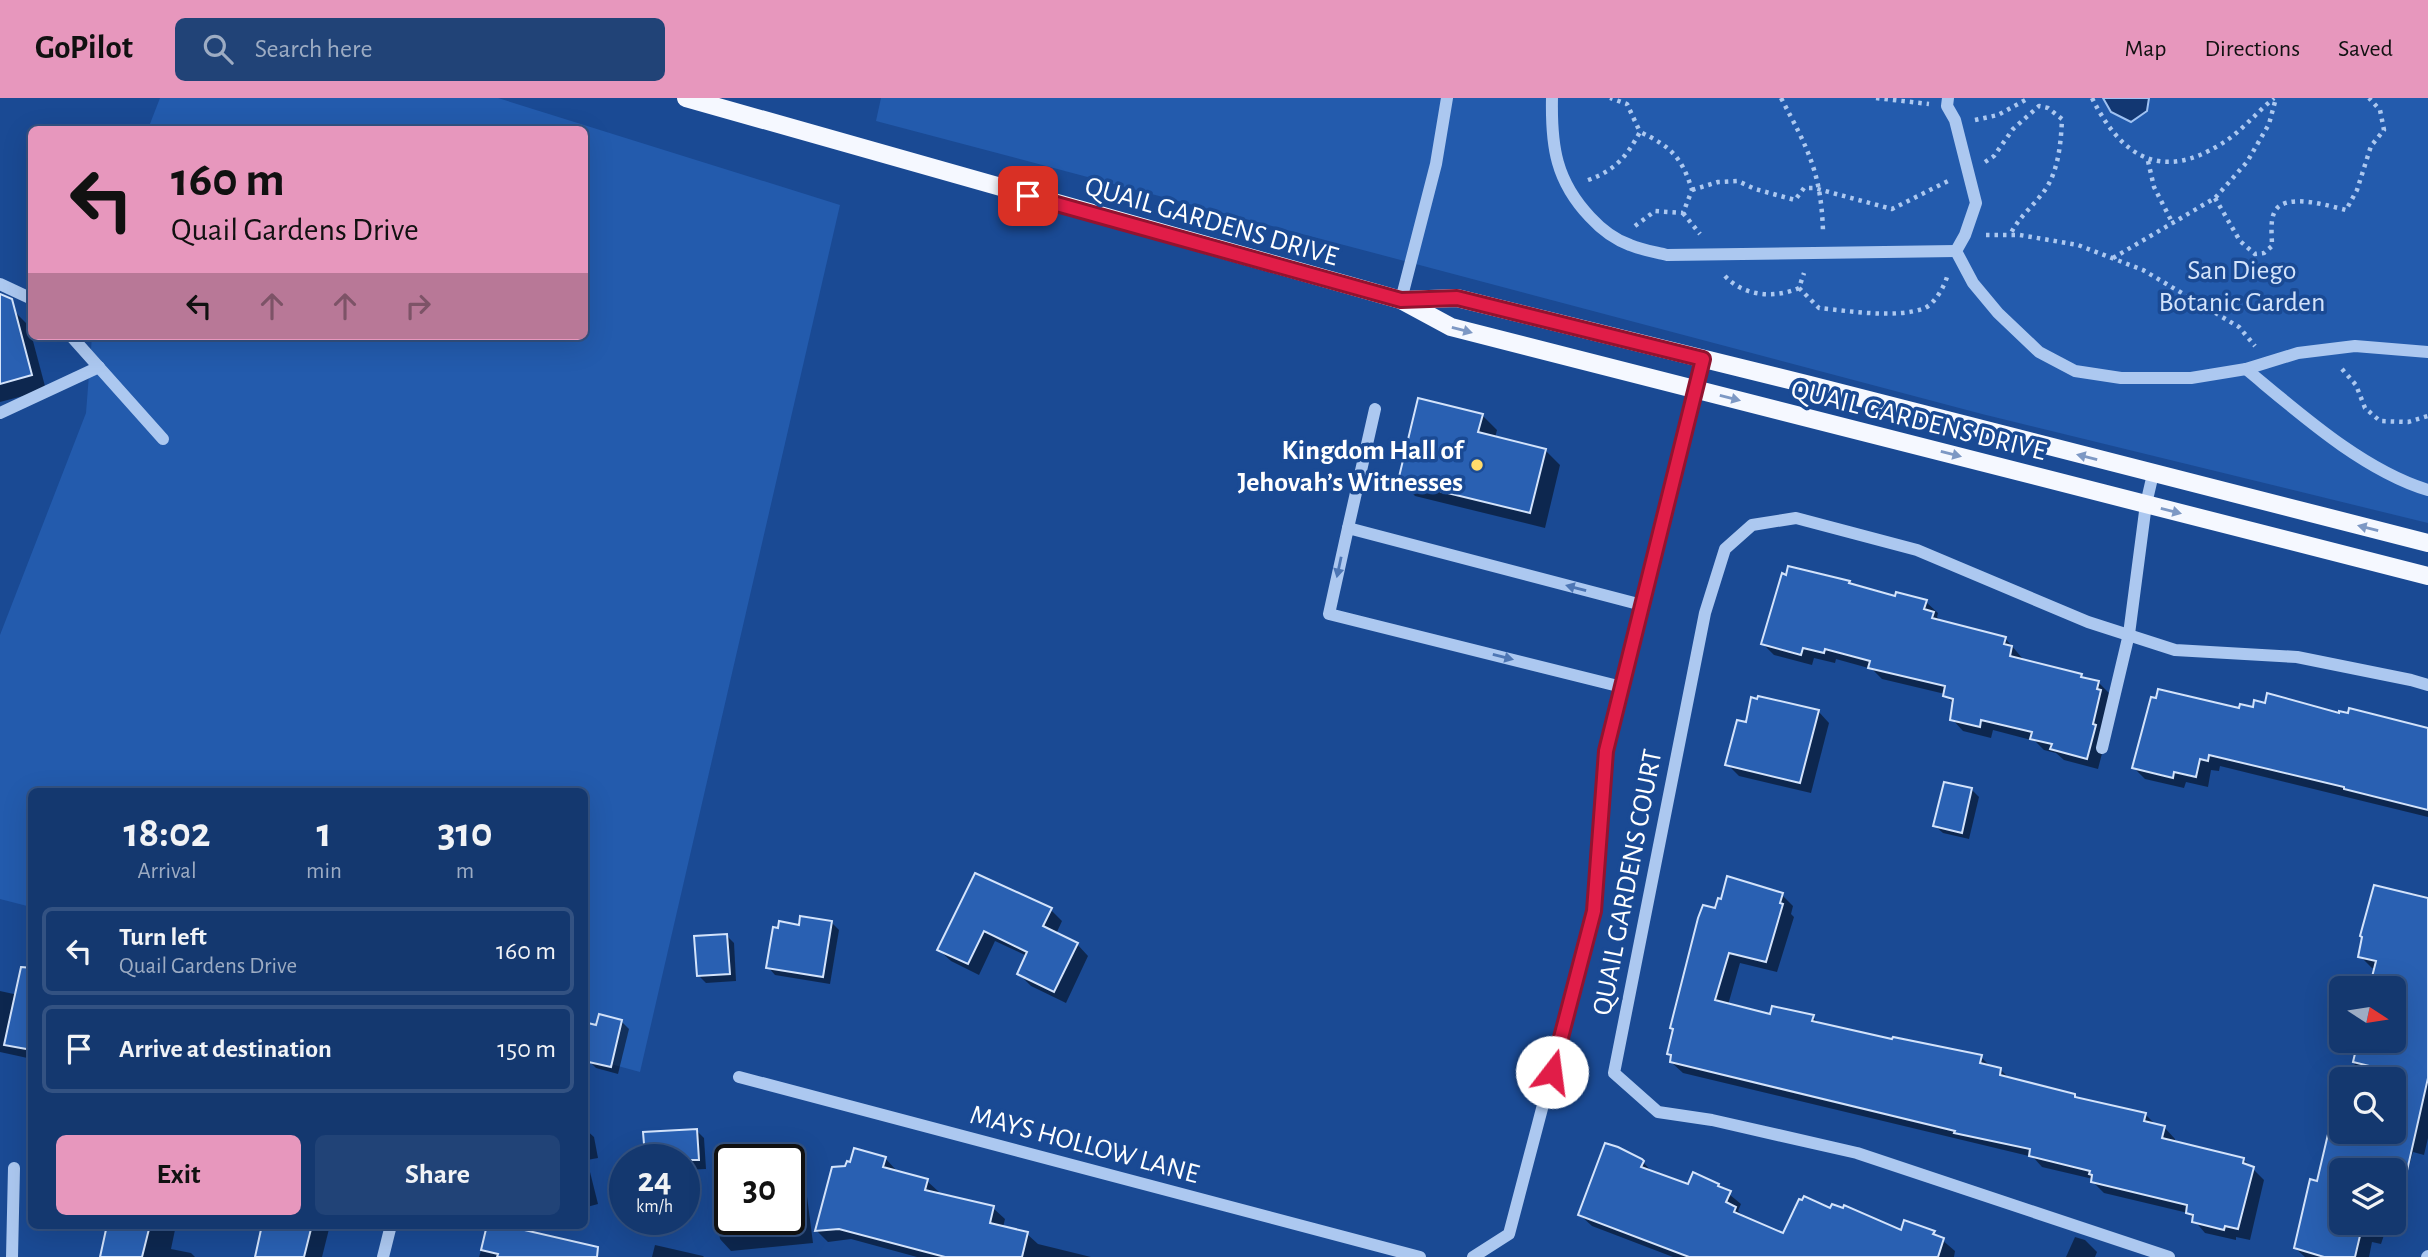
<!DOCTYPE html>
<meta charset="utf-8">
<style>
:root{--surface:#14386f;--page:#214377;--text:#f1f3f6;--muted:#9dacc3;--line:#335282;--accent:#e797bd}
body{margin:0;font-family:"Alegreya Sans",sans-serif;background:var(--page);color:var(--text);height:100vh;display:flex;flex-direction:column;font-size:26px;white-space:nowrap}
*{box-sizing:border-box;margin:0}
p{font-size:23px;color:var(--muted)}
.icon{flex:none;width:38px;height:38px;fill:none;stroke:currentColor;stroke-width:2;stroke-linecap:round;stroke-linejoin:round}
.map{position:relative;flex:1;overflow:hidden}
.drawer{position:absolute;left:28px;top:690px;width:560px;height:441px;display:flex;flex-direction:column;background:var(--surface);border-radius:10px;box-shadow:0 7px 28px #0002,0 0 0 2px var(--line)}
.drawer>*{flex:none}
.guide{position:absolute;left:28px;top:28px;width:560px;height:214px;border-radius:10px;box-shadow:0 7px 28px #0002,0 0 0 2px var(--line);background:#e797bd;color:#111;overflow:hidden}
.needle{width:46px;rotate:102deg}
.controls{position:absolute;left:2329px;top:878px;display:grid;gap:14px}
.controls a{display:grid;place-items:center;width:77px;height:77px;border-radius:10px;background:var(--surface);box-shadow:0 7px 28px #0002,0 0 0 2px var(--line);font-size:35px}
.speed{position:absolute;left:609px;top:1046px;display:flex;gap:14px;font-size:35px;font-weight:700;text-align:center}
.speed>*{display:grid;place-content:center;width:91px;height:91px;border-radius:50%;background:var(--surface);box-shadow:0 7px 28px #0002,0 0 0 2px var(--line);line-height:1}
.speed small{font-size:18px;font-weight:400}
.speed .limit{border:4px solid #111;border-radius:10px;background:#fff;color:#111}
.pin{position:absolute;display:grid;place-items:center;width:60px;height:60px;color:#fff;margin:-30px;border-radius:14px;box-shadow:0 4px 10px #0006}
.me{position:absolute;width:77px;margin:-38px;rotate:15deg;stroke-linejoin:round;filter:drop-shadow(0 0 5px #0008)}
.turn{display:flex;align-items:center;gap:24px;height:147px;padding:0 28px;font-size:32px}
.turn .icon{width:91px;height:91px;stroke-width:2.5}
.turn b{display:block;font-size:49px;line-height:60px}
.lanes{display:flex;align-items:center;height:66px;padding:0 28px;background:#0003;justify-content:center;gap:35px;direction:ltr}
.lanes .off{opacity:.35}
.eta{display:flex;justify-content:space-evenly;align-items:center;height:119px;text-align:center}
.eta b{font-size:42px;font-weight:600;line-height:49px}
.button{display:flex;gap:14px;margin-top:auto;padding:14px 28px}
.button a{flex:1;height:80px;border-radius:10px;background:var(--accent);color:#111;font-size:28px;font-weight:600;line-height:80px;text-align:center}
.button a+a{background:var(--page);color:var(--text)}
ul{padding:0;list-style:none}
li{display:flex;align-items:center;gap:21px;height:88px;margin:0 14px 10px;padding:0 14px;border:4px solid var(--line);border-radius:10px}
li div{flex:1}
li b{display:block;font-size:26px}
li em{font-style:normal}
header{display:flex;align-items:center;gap:42px;box-sizing:border-box;height:98px;padding:0 35px;background:var(--accent);color:#111}
header strong{font-size:33px}
nav{display:flex;gap:38px;margin-inline-start:auto;font-size:24px}
.search{width:490px;height:63px;background:var(--page);display:flex;align-items:center;gap:18px;box-sizing:border-box;padding:0 24px;border-radius:10px;color:var(--muted);font-size:26px}
.map>svg:first-child{display:block}
</style>
<header>
<strong>GoPilot</strong>
<div class="search"><svg class="icon" aria-label="search" viewBox="0 0 24 24"><circle cx="10" cy="10" r="6"/><path d="M15 15l6 6"/></svg>Search here</div>
<nav><a>Map</a><a>Directions</a><a>Saved</a></nav>
</header>
<div class="map">
<svg width="2428" height="1159" viewBox="0 0 2428 1159">
<rect width="100%" height="100%" fill="#1a4a94"/>
<g fill="#235bad">
<polygon points="160,0 498,0 840,107 640,974 585,959 584,693 32,693 31,809 0,801 0,537 86,315 92,238 584,238 584,32 148,31"/>
<polygon points="881,0 2428,0 2428,425 1982,316 876,23"/>
</g>
<polygon fill="#123772" stroke="#9fc2f2" stroke-width="2" points="2103,0 2149,0 2147,13 2131,24 2111,14"/>
<g fill="#0007">
<polygon points="14,213 29,228 46,292 0,304 0,217"/>
<polygon points="1482,317 1497,332 1495,340 1545,352 1560,367 1545,430 1415,398 1400,382"/>
<polygon points="1849,485 1852,488 1896,500 1926,504 1938,515 1937,519 1942,524 2005,540 2023,561 2098,584 2110,596 2106,640 2098,671 2064,662 2056,655 2044,652 2035,643 1993,632 1991,640 1963,633 1952,621 1954,607 1945,596 1882,581 1872,571 1836,561 1835,565 1814,560 1812,567 1774,557 1763,546"/>
<polygon points="2240,612 2340,617 2428,632 2428,719 2220,668 2219,673 2211,672 2208,689 2186,684 2184,690 2145,681 2134,670"/>
<polygon points="1818,613 1829,625 1811,695 1739,678 1727,666 1747,626"/>
<polygon points="1971,691 1979,699 1969,741 1943,735 1935,728"/>
<polygon points="976,777 1051,812 1062,823 1056,836 1077,846 1088,858 1066,905 1031,888 1019,876 1027,858 995,843 979,877 951,863 939,852"/>
<polygon points="2412,795 2428,799 2428,1040 2424,1057 2413,1054 2405,1083 2402,1083 2401,1086 2397,1085 2394,1100 2394,1073 2342,1073 2342,1125 2388,1125 2381,1146 2372,1144 2369,1159 2305,1159 2295,1150 2337,1032 2342,1013 2342,1034 2394,1034 2394,982 2351,982 2360,943 2394,943 2394,891 2376,871 2372,870 2360,858"/>
<polygon points="1782,797 1793,808 1791,816 1794,819 1777,874 1740,865 1728,907 1772,918 1813,919 1820,927 1981,959 1991,969 2000,971 2011,982 2075,998 2078,1002 2145,1016 2156,1027 2164,1029 2175,1041 2174,1045 2243,1061 2264,1082 2250,1142 2236,1139 2236,1142 2205,1135 2188,1115 2104,1095 2093,1084 2093,1081 2042,1069 2033,1059 1683,975 1671,964 1673,959 1669,956 1675,933 1672,930 1716,812"/>
<polygon points="831,824 839,832 830,886 775,877 768,869 800,829"/>
<polygon points="726,837 734,845 736,883 706,885 699,878"/>
<polygon points="0,893 32,900 32,961 0,954"/>
<polygon points="622,924 629,931 618,976 596,970 588,962 597,929"/>
<polygon points="584,1030 594,1039 598,1060 587,1062 598,1106 587,1109 588,1115 584,1116"/>
<polygon points="697,1033 704,1040 706,1071 684,1072 684,1062 652,1062 646,1057"/>
<polygon points="885,1060 896,1072 895,1074 927,1083 939,1094 938,1097 993,1110 1005,1121 1003,1129 1027,1136 1038,1146 1091,1159 917,1159 851,1141 828,1144 817,1133"/>
<polygon points="1641,1062 1654,1076 1689,1088 1718,1087 1741,1106 1738,1113 1745,1120 1784,1138 1830,1112 1902,1134 1934,1135 1955,1153 1954,1159 1673,1159 1592,1128 1580,1117"/>
<polygon points="730,1068 730,1122 789,1122 789,1072 794,1072 805,1083 813,1145 731,1153 720,1141 712,1070"/>
<polygon points="109,1127 176,1127 171,1151 191,1155 195,1159 102,1159"/>
<polygon points="264,1127 330,1127 322,1159 257,1159"/>
<polygon points="489,1127 495,1127 582,1159 479,1159"/>
<polygon points="2075,1139 2085,1142 2097,1154 2095,1159 2066,1159"/>
<polygon points="655,1147 703,1158 704,1159 652,1159"/>
</g>
<g fill="#2960b2" stroke="#d3e3fb" stroke-width="2">
<polygon points="0,196 12,201 32,277 0,286"/>
<polygon points="1418,300 1483,316 1478,334 1546,351 1530,415 1398,383"/>
<polygon points="1788,468 1850,483 1849,485 1895,498 1896,494 1927,502 1924,511 1934,514 1932,520 2006,539 2004,546 2012,548 2010,558 2082,576 2081,579 2099,583 2097,591 2101,592 2093,626 2096,627 2087,661 2050,651 2052,646 2030,641 2032,634 1981,622 1980,629 1950,622 1953,601 1943,598 1945,588 1868,570 1870,563 1825,551 1824,555 1803,550 1801,557 1761,546 1782,475 1786,477"/>
<polygon points="2158,591 2239,610 2240,606 2253,609 2254,602 2265,605 2267,595 2339,615 2339,613 2348,615 2349,610 2428,630 2428,712 2344,691 2344,689 2209,657 2208,663 2200,661 2196,679 2174,674 2173,680 2132,670 2151,599 2156,600"/>
<polygon points="1758,598 1819,612 1800,685 1725,667 1737,622 1746,624 1751,599 1757,601"/>
<polygon points="1944,684 1972,690 1962,735 1933,728"/>
<polygon points="975,775 1052,810 1043,828 1078,845 1054,894 1017,876 1027,854 984,833 968,866 937,852"/>
<polygon points="1727,778 1783,795 1780,805 1783,806 1766,864 1729,855 1715,902 1770,916 1772,908 1814,917 1812,923 1892,941 1893,939 1982,957 1980,965 2001,970 2000,977 2075,996 2075,999 2146,1015 2144,1023 2165,1028 2162,1040 2244,1060 2243,1065 2254,1069 2238,1131 2225,1128 2224,1132 2192,1124 2193,1117 2186,1115 2187,1107 2091,1084 2092,1077 2089,1076 2090,1073 2029,1058 2030,1051 1954,1035 1955,1033 1670,964 1671,957 1667,956 1673,931 1670,930 1698,820 1703,807 1715,810 1718,800 1721,801"/>
<polygon points="2374,787 2428,800 2428,980 2404,1086 2394,1085 2394,1071 2394,1073 2376,1073 2342,1065 2342,1125 2363,1125 2355,1159 2324,1159 2294,1150 2310,1081 2317,1083 2332,1019 2342,1020 2342,1034 2394,1034 2394,974 2353,964 2358,943 2394,943 2394,891 2369,891 2376,863 2358,859 2362,839 2360,838"/>
<polygon points="800,818 832,823 823,879 766,870 773,829 778,830 779,823 799,827"/>
<polygon points="727,836 730,876 697,878 694,838"/>
<polygon points="21,869 32,870 32,952 4,947"/>
<polygon points="599,916 622,922 611,969 584,963 584,924 596,927"/>
<polygon points="697,1031 699,1062 662,1062 662,1057 645,1058 643,1034"/>
<polygon points="1605,1045 1618,1049 1642,1061 1644,1063 1641,1069 1688,1086 1693,1074 1719,1086 1718,1088 1731,1093 1726,1104 1736,1109 1734,1114 1783,1135 1799,1101 1802,1102 1804,1098 1830,1110 1832,1106 1843,1110 1844,1107 1901,1132 1904,1122 1935,1133 1933,1136 1944,1140 1938,1159 1689,1159 1578,1117"/>
<polygon points="854,1050 886,1059 883,1069 928,1081 925,1092 994,1108 990,1125 1028,1134 1022,1159 945,1159 839,1131 815,1133 832,1069 845,1068 847,1063 850,1064"/>
<polygon points="107,1127 150,1127 142,1159 100,1159"/>
<polygon points="262,1127 295,1127 311,1131 304,1159 255,1159"/>
<polygon points="487,1127 503,1127 598,1149 597,1159 497,1159 498,1156 481,1152"/>
</g>
<g fill="none" stroke-linecap="round" stroke-linejoin="round">
<g stroke="#acc8f0" stroke-width="4.5" stroke-dasharray="3.5 5" stroke-linecap="butt">
<path d="M1781,0C1808,51 1821,74 1823,133"/>
<polyline points="1876,0 1929,6"/>
<path d="M2092,0C2121,58 2160,84 2221,46C2240,35 2257,14 2274,0"/>
<polyline points="1975,22 1998,17 2029,0"/>
<polyline points="2148,63 2154,89 2173,126"/>
<path d="M1985,64L1994,58L2013,31L2039,8L2048,10L2062,21C2061,43 2059,69 2047,89C2036,106 2019,118 2010,137"/>
<path d="M1588,82C1616,72 1626,59 1640,34L1627,6L1610,0"/>
<polyline points="1692,92 1718,84 1738,83 1755,91 1795,102 1804,90 1814,90 1892,111 1950,82"/>
<path d="M2215,100L2240,143L2255,156L2264,155L2272,148C2272,139 2270,124 2274,115C2283,93 2329,108 2346,112L2357,92L2371,48L2384,32L2380,12L2369,0"/>
<polyline points="1683,115 1700,136"/>
<path d="M1635,128L1655,113L1683,115L1692,92C1682,59 1670,48 1640,34"/>
<polyline points="1986,137 2020,137 2078,147 2143,172 2239,229 2255,248"/>
<polyline points="2113,160 2215,100 2247,64 2269,26 2276,0"/>
<path d="M1725,178C1743,198 1774,201 1799,190L1804,175"/>
<path d="M1799,190L1819,210C1850,213 1896,221 1925,210C1935,205 1944,189 1947,179"/>
<polyline points="2342,271 2356,287 2365,310 2380,323 2408,324 2428,318"/>
</g>
<g stroke="#acc8f0" stroke-width="12">
<path d="M1552,0C1551,49 1556,83 1590,119C1601,131 1616,142 1630,147C1642,152 1655,154 1667,157L1956,153"/>
<polyline points="1948,0 1947,8 1955,22 1976,105 1965,137 1956,153 1973,185 1998,215 2039,254 2075,273 2121,280 2191,280 2246,271 2298,255 2355,248 2428,254"/>
<polyline points="0,186 32,201"/>
<polyline points="1401,202 1436,66 1447,0"/>
<polyline points="71,238 163,341"/>
<path d="M2246,271C2298,314 2362,372 2428,392"/>
<polyline points="0,315 99,269"/>
<polyline points="1348,430 1375,311"/>
<polyline points="1622,589 1329,516 1348,430 1642,507"/>
<polyline points="2102,650 2129,536 2146,406 2153,376"/>
<polyline points="739,979 1420,1159"/>
<polyline points="12,1159 14,1070"/>
<polyline points="383,1159 391,1127"/>
<polyline points="1473,1159 1509,1136 1594,813 1606,653 1703,261"/>
<polyline points="2169,1159 1857,1055 1712,1022 1658,1014 1614,975 1705,515 1725,451 1752,427 1796,420 1917,452 2088,524 2175,552 2297,559 2411,582 2428,587"/>
<polyline points="2427,1159 2428,1158"/>
</g>
<g stroke="#f5f8ff" stroke-width="18">
<polyline points="686,0 1401,202 1451,229 2428,478"/>
<polyline points="1401,202 1457,200 1810,287 2428,445"/>
</g>
</g>
<defs><path id="oneway-solid" d="M-6-.8H1V-3.2L6.5 0L1 3.2V.8H-6Z" transform="scale(1.75)"/></defs>
<g fill="#7d98c4">
<use href="#oneway-solid" transform="translate(1462 232) rotate(15)"/>
<use href="#oneway-solid" transform="translate(1730 300) rotate(14)"/>
<use href="#oneway-solid" transform="translate(1951 356) rotate(14)"/>
<use href="#oneway-solid" transform="translate(2087 359) rotate(-166)"/>
<use href="#oneway-solid" transform="translate(2171 413) rotate(14)"/>
<use href="#oneway-solid" transform="translate(2368 430) rotate(-166)"/>
</g>
<g fill="#4d76b4">
<use href="#oneway-solid" transform="translate(1339 469) rotate(102)"/>
<use href="#oneway-solid" transform="translate(1576 490) rotate(-165)"/>
<use href="#oneway-solid" transform="translate(1503 559) rotate(14)"/>
</g>
<g fill="none" stroke-linecap="round" stroke-linejoin="round">
<g stroke="#92132f" stroke-width="18">
<polyline id="route" points="1028,98 1401,202 1457,200 1703,261 1606,653 1594,813 1552,974"/>
</g>
<use href="#route" stroke="#e11d48" stroke-width="12"/>
</g>
<circle fill="#ffdb6b" stroke="#1a4a94" stroke-width="2.5" cx="1477" cy="367" r="7"/>
<g text-anchor="middle" stroke-width="7" stroke-linejoin="round" paint-order="stroke">
<g font-size="28" fill="#fff" stroke="#1a4a94">
<text transform="translate(1212 122) rotate(16)" y="10">QUAIL GARDENS DRIVE</text>
<text transform="translate(1919 321) rotate(14)" y="10">QUAIL GARDENS DRIVE</text>
<text transform="translate(1626 784) rotate(-79)" y="10">QUAIL GARDENS COURT</text>
<text transform="translate(1085 1045) rotate(15)" y="10">MAYS HOLLOW LANE</text>
</g>
<g font-size="28" fill="#d3e3fb" stroke="#1a4a94">
<text x="2242" y="181">San Diego<tspan x="2242" dy="32">Botanic Garden</tspan></text>
</g>
<g font-size="28" font-weight="bold" fill="#fff" stroke="#1a4a94" text-anchor="end">
<text x="1463" y="361">Kingdom Hall of<tspan x="1463" dy="32">Jehovah’s Witnesses</tspan></text>
</g>
</g>
</svg>
<div class="controls">
<a><svg class="needle" viewBox="-14 -14 28 28"><path d="M0-13l5 13h-10z" fill="#e53935"/><path d="M0 13l5-13h-10z" fill="#9dacc3"/></svg></a>
<a><svg class="icon" aria-label="search" viewBox="0 0 24 24"><circle cx="10" cy="10" r="6"/><path d="M15 15l6 6"/></svg></a>
<a><svg class="icon" aria-label="layers" viewBox="0 0 24 24"><path d="M12 4l9 5-9 5-9-5zM3 14l9 5 9-5"/></svg></a>
</div>
<div class="speed"><div>24<small>km/h</small></div><div class="limit">30</div></div>
<div class="pin" style="left:1028px;top:98px;background:#d93025"><svg class="icon" aria-label="arrive" viewBox="0 0 24 24"><path d="M6 21V4h12l-3 4 3 4H6"/></svg></div>
<svg class="me" style="left:1552px;top:974px" viewBox="-20 -20 40 40"><circle r="19" fill="#fff"/><path d="M0-13L10 11 0 6-10 11z" fill="#e11d48"/></svg>
<div class="guide">
<div class="turn"><svg class="icon" aria-label="left" viewBox="0 0 24 24"><path d="M17 20v-9H6M10 6l-5 5 5 5"/></svg><div><b>160 m</b>Quail Gardens Drive</div></div>
<div class="lanes"><svg class="icon" aria-label="left" viewBox="0 0 24 24"><path d="M17 20v-9H6M10 6l-5 5 5 5"/></svg><svg class="icon off" aria-label="ahead" viewBox="0 0 24 24"><path d="M12 20V5M6 11l6-6 6 6"/></svg><svg class="icon off" aria-label="ahead" viewBox="0 0 24 24"><path d="M12 20V5M6 11l6-6 6 6"/></svg><svg class="icon off" aria-label="right" viewBox="0 0 24 24"><path d="M7 20v-9h11M14 6l5 5-5 5"/></svg></div>
</div>
<section class="drawer">
<div class="eta">
<div><b>18:02</b><p>Arrival</p></div>
<div><b>1</b><p>min</p></div>
<div><b>310</b><p>m</p></div>
</div>
<ul>
<li><svg class="icon" aria-label="left" viewBox="0 0 24 24"><path d="M17 20v-9H6M10 6l-5 5 5 5"/></svg><div><b>Turn left</b><p>Quail Gardens Drive</p></div><em>160 m</em></li>
<li><svg class="icon" aria-label="arrive" viewBox="0 0 24 24"><path d="M6 21V4h12l-3 4 3 4H6"/></svg><div><b>Arrive at destination</b></div><em>150 m</em></li>
</ul>
<div class="button"><a>Exit</a><a>Share</a></div>
</section>
</div>
